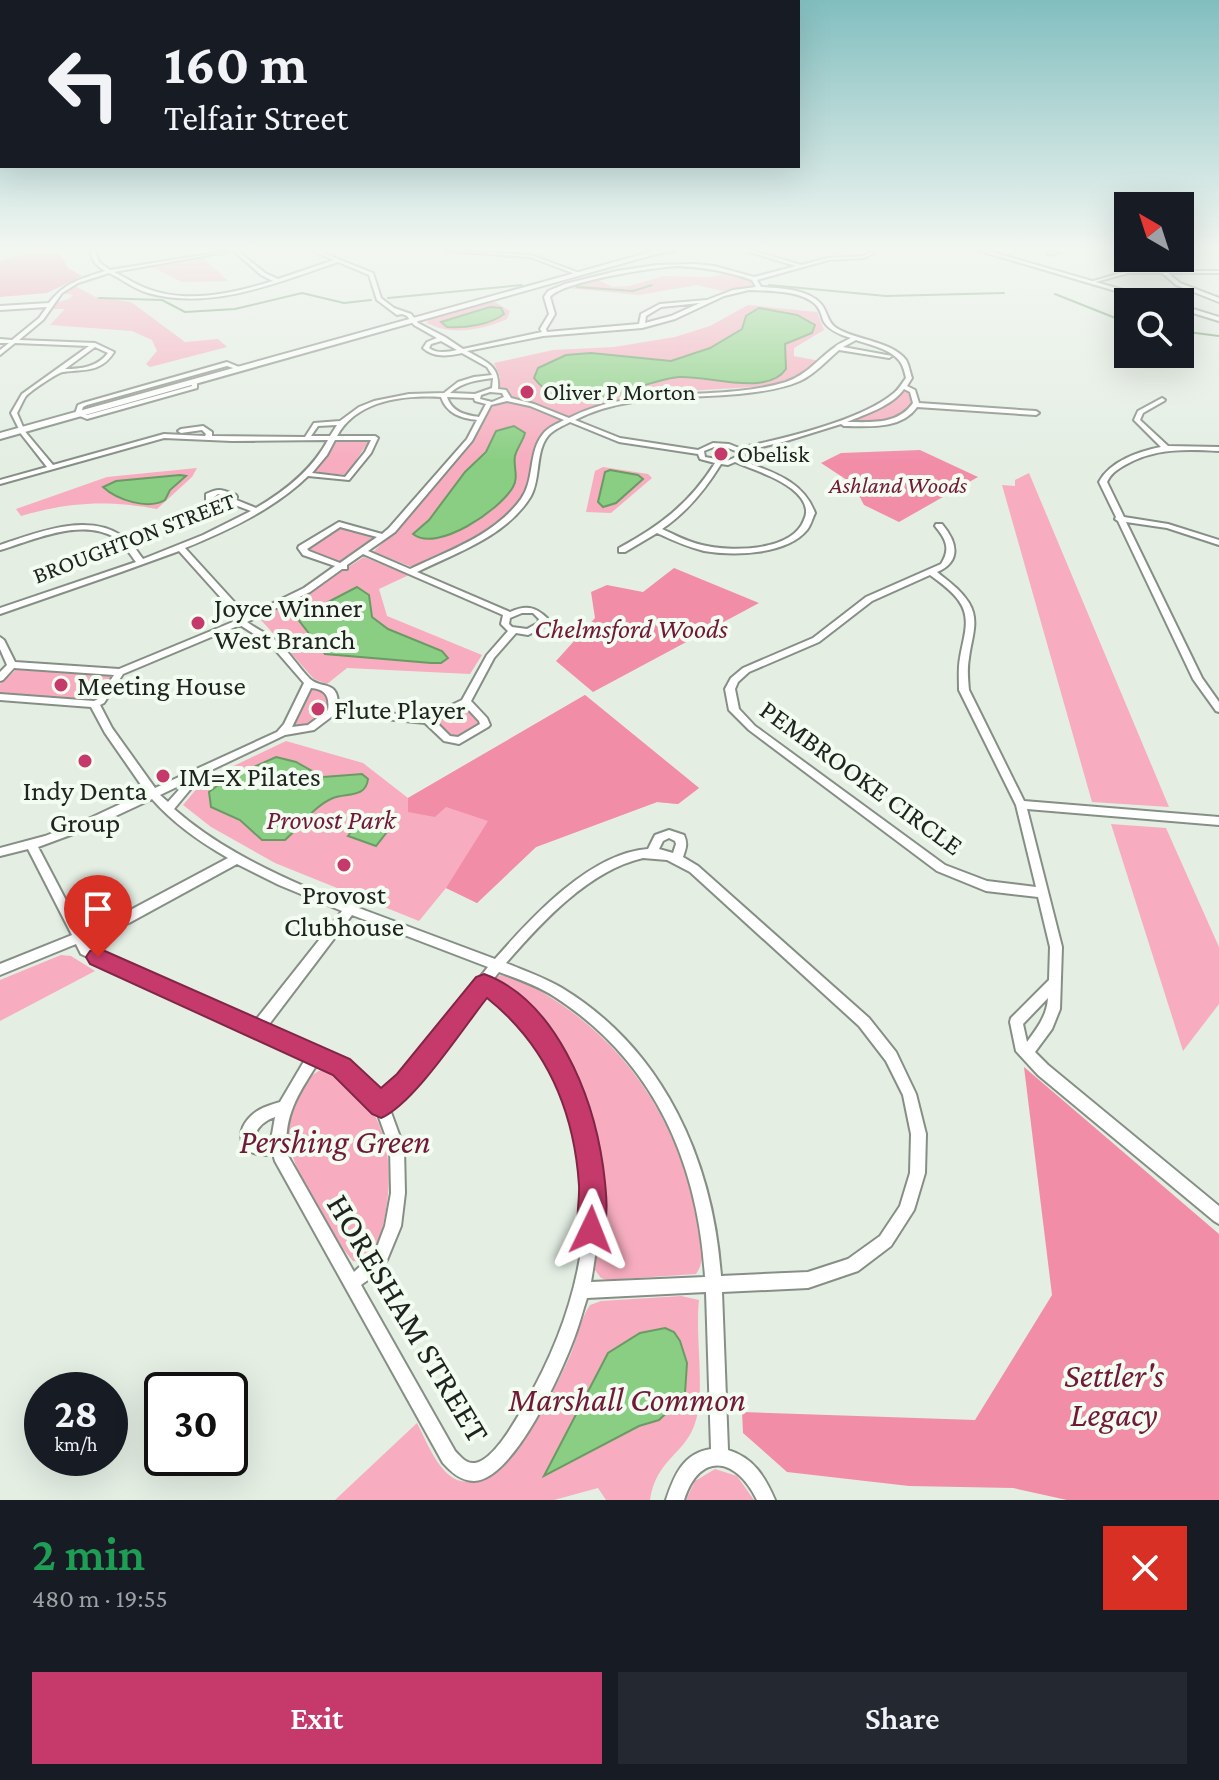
<!DOCTYPE html>
<meta charset="utf-8">
<style>
:root{--surface:#171b24;--page:#242831;--text:#f1f3f6;--muted:#9ea1a6;--accent:#c63a6b}
body{margin:0;font-family:"Crimson Pro",serif;background:var(--page);color:var(--text);height:100vh;display:flex;flex-direction:column;font-size:30px;white-space:nowrap}
*{box-sizing:border-box;margin:0}
p{font-size:26px;color:var(--muted)}
.icon{flex:none;width:44px;height:44px;fill:none;stroke:currentColor;stroke-width:2;stroke-linecap:round;stroke-linejoin:round}
.map{position:relative;height:1500px;overflow:hidden}
.drawer{display:flex;flex-direction:column;background:var(--surface);flex:1}
.drawer>*{flex:none}
.top-card{position:absolute;left:0px;top:0px;width:800px;height:168px;box-shadow:0 8px 32px #0002;background:#171b24;color:var(--text);overflow:hidden}
.needle{width:52px;rotate:321deg}
.controls{position:absolute;left:1114px;top:192px;display:grid;gap:16px}
.controls a{display:grid;place-items:center;width:80px;height:80px;border-radius:0px;background:var(--surface);box-shadow:0 8px 32px #0002;font-size:40px}
.speed{position:absolute;left:24px;top:1372px;display:flex;gap:16px;font-size:40px;font-weight:700;text-align:center}
.speed>*{display:grid;place-content:center;width:104px;height:104px;border-radius:50%;background:var(--surface);box-shadow:0 8px 32px #0002;line-height:1}
.speed small{font-size:20px;font-weight:400}
.speed .limit{border:4px solid #111;border-radius:12px;background:#fff;color:#111}
.pin{position:absolute;display:grid;place-items:center;width:68px;height:68px;color:#fff;margin:-82px -34px;border-radius:50% 50% 50% 0;rotate:-45deg;box-shadow:0 0 8px #0007}
.pin .icon{rotate:45deg}
.me{position:absolute;width:88px;margin:-44px;rotate:2deg;stroke-linejoin:round;filter:drop-shadow(0 0 6px #0008)}
.turn{display:flex;align-items:center;gap:28px;height:168px;padding:0 32px;font-size:36px}
.turn .icon{width:104px;height:104px;stroke-width:2.5}
.turn b{display:block;font-size:56px;line-height:68px}
.round{display:grid;place-items:center;flex:none;width:84px;height:84px;border-radius:0px;background:var(--page)}
.head{display:flex;align-items:center;justify-content:space-between;height:136px;padding:0 32px}
h1{font-size:48px;font-weight:600;line-height:60px;color:#1e9e55}
.cta{display:flex;gap:16px;margin-top:auto;padding:16px 32px}
.cta a{flex:1;height:92px;border-radius:0px;background:var(--accent);color:#fff;font-size:32px;font-weight:600;line-height:92px;text-align:center}
.cta a+a{background:var(--page);color:var(--text)}
.map>svg:first-child{display:block}
</style>
<div class="map">
<svg width="1219" height="1500" viewBox="0 0 1219 1500">
<rect width="100%" height="100%" fill="#e4eee3"/>
<g fill="#f7adbf">
<polygon points="200,255 228,281 182,282 145,264"/>
<polygon points="730,272 750,280 754,286 722,291 697,285 639,295 566,288 598,280 613,287 629,286 664,276 711,277"/>
<polygon points="75,286 96,297 131,302 185,342 218,339 227,347 150,367 146,364 157,351 152,340 132,331 50,325 65,309 53,309 58,302 69,299 73,295 64,293"/>
<path d="M493,301L510,311L507,319C482,330 452,336 427,323L429,319Z"/>
<path d="M748,305L817,312L824,330L794,348V356L820,361L805,374L768,386L655,393L608,403L552,427L540,435C533,453 534,473 526,490C505,531 451,549 412,567L373,552L408,519L461,455L492,407L512,398L509,391L500,387V377L494,363L553,350L614,347L675,337L710,326Z"/>
<path d="M907,390L912,392L913,406C892,421 875,422 850,422Z"/>
<polygon points="338,440 369,441 346,475 316,472 314,471"/>
<polygon points="603,467 648,474 652,478 611,513 586,512 595,471"/>
<path d="M197,468L192,477L157,509C106,500 70,502 21,516L16,509L107,477Z"/>
<polygon points="1029,473 1169,807 1092,802 1002,485 1015,486 1015,480"/>
<polygon points="337,527 376,539 341,563 307,551 307,547"/>
<polygon points="364,557 409,575 379,589 387,616 482,655 470,674 347,668 327,684 314,679 261,620 265,615 314,589"/>
<polygon points="18,668 109,675 111,677 96,698 90,701 0,694 0,684"/>
<polygon points="313,688 322,690 328,696 327,712 311,724 292,729"/>
<polygon points="585,695 699,788 678,804 657,802 536,847 477,903 446,888 419,921 275,863 211,827 183,805 204,780 286,741 363,763 408,798"/>
<polygon points="464,707 481,724 459,737 450,737 436,721"/>
<polygon points="1111,824 1166,828 1219,947 1219,1004 1183,1051"/>
<polygon points="61,955 71,956 95,971 0,1021 0,980"/>
<path d="M501,975C521,979 540,990 556,1001C630,1049 677,1124 695,1209C700,1229 709,1256 696,1274L607,1280L601,1278L595,1270L589,1127L519,1003L496,984L495,978Z"/>
<path d="M323,1069C399,1101 399,1189 374,1255L359,1262L353,1261L344,1250C318,1205 273,1154 295,1101C302,1087 308,1075 323,1069Z"/>
<path d="M681,1296L699,1300C695,1335 705,1391 696,1420C687,1454 656,1458 650,1500H606L598,1488L554,1500H335L417,1423C427,1442 436,1468 455,1479C503,1500 555,1389 570,1356C577,1340 580,1319 590,1305L601,1301Z"/>
<polygon points="715,1469 737,1476 754,1500 686,1500 695,1481"/>
</g>
<g fill="#f28da8">
<polygon points="30,251 58,251 68,268 82,276 47,293 0,297 0,261"/>
<polygon points="920,450 978,477 899,522 864,505 853,484 821,463 841,453"/>
<polygon points="674,568 759,603 593,692 556,661 595,618 591,592 607,585 643,592"/>
<polygon points="585,695 699,788 678,804 657,802 536,847 477,903 446,888 488,821 446,807 435,817 408,812 408,798"/>
<polygon points="1024,1067 1219,1234 1219,1500 1067,1500 1013,1488 909,1486 787,1472 743,1433 742,1412 975,1420 1052,1295"/>
</g>
<g fill="#89ce82" stroke="#6a9b65" stroke-width="2">
<path d="M490,307L501,308L504,314C490,325 465,328 447,327L441,322Z"/>
<path d="M759,308L797,315L815,325L812,333L785,344L786,369C767,397 707,375 679,377C635,381 571,426 534,378L538,368L566,355L591,353L671,361L710,348L742,329L746,316Z"/>
<path d="M514,426L525,433C523,441 517,448 515,456C513,466 519,477 513,487C500,510 437,553 413,534L429,520L465,472L486,452L496,431Z"/>
<polygon points="610,470 638,475 643,479 616,503 603,507 598,502 605,472"/>
<path d="M180,475L186,476L170,490L165,500C148,510 117,500 103,487L116,481Z"/>
<polygon points="357,587 369,595 372,617 388,629 442,651 448,658 441,663 431,663 325,654 297,618"/>
<path d="M276,757L296,762L323,777L362,774L368,779C366,798 347,793 333,798C314,806 300,827 285,840H262L240,820L211,807L209,792L225,780Z"/>
<polygon points="376,815 385,816 390,828 376,846 348,836 362,818"/>
<polygon points="665,1328 674,1332 680,1341 687,1363 685,1393 678,1402 659,1420 639,1426 544,1476 608,1353 640,1333"/>
</g>
<g fill="none" stroke-linecap="round" stroke-linejoin="round">
<g stroke="#6a9b65" stroke-width="2">
<polyline points="769,285 886,296 1004,293"/>
<polyline points="577,287 633,291 652,285"/>
<polyline points="1055,294 1128,323"/>
<polyline points="99,298 162,300 185,312 235,309 302,293 344,303 371,300"/>
<polyline points="388,298 522,285"/>
<polyline points="1180,331 1219,336"/>
</g>
<g stroke="#868f85" stroke-width="4">
<g id="street">
<path d="M91,251H95L99,262L110,270L228,251L226,252L114,272C125,277 136,285 148,289C187,304 235,293 273,281L261,275L234,251H238L265,273L278,279L334,260L313,251H318L373,273L381,298L394,308L411,314L418,323L445,337L463,349L542,332L540,329L549,314L544,297L548,291L565,284L617,271L657,265L695,264L714,266L754,277L796,266L749,252V251H754L801,265L828,258L863,256L873,251H877L864,258L828,260L757,280L761,287C779,288 808,289 821,304C828,312 827,323 838,329C857,340 893,342 906,360C909,365 910,373 912,378L907,386L915,390L919,403L1036,411L1039,413L1036,415L917,407C901,430 868,426 844,426L841,424L783,442L744,451L745,457L741,460C771,472 803,480 815,513C812,519 811,525 807,530C786,555 734,556 704,551C688,547 672,540 657,533L625,552H619V548C660,526 690,503 715,463L700,459L698,454L619,442L570,422C563,426 554,429 548,436C535,452 541,478 531,496C507,536 456,553 417,572L510,612C525,605 535,606 547,618L545,626L528,635L516,633L494,658L471,701L487,718L490,725L488,727L459,744L444,741L425,723L335,714L314,730L285,735L203,774L174,809C214,844 260,867 308,888C323,894 340,902 355,905L356,907L495,959C531,918 590,853 648,849L655,835L669,830L684,835C688,844 686,848 683,857L698,866L869,1018L896,1052L916,1094L926,1134L925,1173L914,1210L891,1246L858,1271L852,1273L808,1288L722,1292L728,1450C754,1458 765,1477 775,1500H757C737,1458 700,1450 684,1500H666C674,1476 683,1453 711,1449L706,1292L587,1298C583,1310 580,1322 576,1333C564,1368 514,1480 474,1481C461,1481 451,1472 443,1463L275,1161L273,1154C245,1160 230,1136 251,1116C259,1108 270,1105 280,1102L306,1058L81,954L76,944L0,975V964L72,935L28,849L0,856V848L45,836L84,821L146,792L105,733L91,707L0,700V694L94,701L98,699L114,675L14,668L3,680L0,681V672L7,665L0,649V637L4,640L15,662L119,669L240,619L179,551L121,572L0,614V608L136,562C130,554 124,544 116,538C81,517 34,540 0,550V545C36,533 87,512 122,536C131,541 137,551 143,559L203,535L251,511L227,502L221,504L206,501V494C220,487 222,490 236,495L237,497L234,499L256,508C285,491 312,470 328,440L232,441L164,438L0,484V480L47,467L18,430L19,429L11,413L22,394L89,346L15,343L0,355V350L9,343H0V339L12,340L39,318L47,307L0,310V306L49,303C65,282 81,279 105,271C97,266 91,261 91,251ZM338,262L369,275L377,300L397,315L402,314L407,316L414,325L437,338L427,342L423,348C434,358 448,356 462,353L487,367L492,375L474,377L458,382L444,393L409,394L374,401L359,407L340,421L314,423L305,437L212,436V432L203,426L181,429L178,431L181,433L202,430L206,434L205,436L164,434L53,465L22,428L23,427L17,413C20,408 23,400 26,396C32,390 57,373 63,372C84,369 101,373 114,352L95,343L19,340L43,320L62,293L78,283L109,273C122,279 134,289 148,293C211,311 279,282 338,262ZM676,266C703,267 727,271 752,280L756,287L733,290L707,300L660,304L641,314L639,324L547,332L546,329L555,314L550,297C563,281 652,268 676,266ZM749,290C768,291 802,290 816,305C821,310 821,316 824,322C830,331 841,335 851,338C846,341 839,343 835,347C819,358 807,375 786,382C715,403 637,383 569,418L534,404L511,398L506,390L498,389C500,365 486,362 467,351L543,336L642,328L675,319L724,296ZM700,303L671,316L645,323L646,316L661,307ZM856,340C871,345 895,350 902,365C904,369 905,374 906,378C902,383 899,389 894,393C861,421 782,439 739,448L729,444L713,443L698,450L620,438L575,420C626,394 684,399 739,394C759,392 782,389 800,381C815,374 826,361 839,350L889,358L892,356L843,347ZM441,341L457,350C448,352 437,354 429,348L431,344ZM95,347L108,353C97,367 82,369 65,369ZM493,378L492,388L475,394L450,393C462,382 477,380 493,378ZM904,389L910,392L913,403C898,425 871,422 847,422C866,414 892,406 904,389ZM490,392L502,393L504,397L492,402L480,399L481,395ZM441,397C447,414 461,418 477,420L467,439L389,528L382,534L339,522L299,546L298,548L303,555L335,566L304,588L247,616L185,548C229,530 274,509 308,476L349,480L371,453L378,438L375,436H337C357,400 404,395 441,397ZM447,397L474,398L475,401L486,404L479,417C465,415 452,412 447,397ZM507,401L530,406L564,420C557,424 548,427 543,434C528,452 535,480 521,499C495,535 448,551 410,569L368,551L395,532L472,441L491,405ZM337,425L330,436H311L318,426ZM335,440H371L365,452L345,477L312,473L327,455ZM714,447L728,448L738,452V456L727,461L705,457L704,451ZM735,462C754,470 775,476 792,489C802,497 810,508 804,520C792,552 730,552 702,545C688,542 675,535 662,529C687,512 705,490 721,464L728,465ZM218,494L227,497L220,500L213,498ZM340,527L377,537L340,563L309,551L307,549ZM363,554L503,615L501,624L508,631L487,655L462,700L427,717L338,708C339,679 323,690 310,679C298,667 289,651 275,640C267,633 256,629 247,622L310,592L342,569H347V565ZM522,613H533L539,619L538,623L527,629L512,627L509,624L510,618ZM240,625L271,645L304,683L284,724L277,732L155,788L112,728L100,705L104,703L123,674ZM311,688C325,689 330,696 328,710L308,725L292,727ZM465,706L479,721L480,724L458,737L450,736L435,721ZM185,783L168,802L160,795ZM152,799C173,823 200,842 228,858L121,915L82,931L38,847L92,827ZM669,838L675,841L676,844L673,853L659,849L663,841ZM643,858L667,860L690,872L859,1026L886,1061L903,1095L911,1134L910,1173L900,1206L880,1236L848,1259L808,1272L721,1276C713,1161 664,1050 562,988C545,978 525,971 506,963C541,923 589,870 643,858ZM237,864L279,885L342,911L255,1021L89,946L86,940L129,923ZM352,915L488,967L410,1066L381,1096L346,1062L267,1027ZM499,972C518,979 538,986 555,997C654,1061 698,1162 705,1277L591,1282C596,1252 601,1221 600,1190C597,1114 561,1020 491,982ZM484,991C517,1008 540,1039 556,1072C609,1182 584,1302 525,1404C516,1420 494,1460 475,1463C466,1464 461,1457 455,1451L361,1285L379,1272L387,1260L401,1226L405,1193L404,1148L389,1107L404,1094L420,1075ZM318,1063L336,1072L376,1109L390,1148L391,1193L385,1226L376,1250L367,1260L354,1272L287,1154C283,1116 298,1094 318,1063ZM275,1117L271,1140L258,1141L255,1135C258,1126 266,1120 275,1117Z"/>
<polygon points="446,251 531,255 582,274 578,275 530,257"/>
<polygon points="1056,251 1061,251 1050,255 1048,254"/>
<polygon points="1143,258 1148,258 1164,271 1219,271 1219,273 1168,273 1180,283 1219,298 1219,302 1176,285 1162,273 1128,273 1092,283 1090,282 1128,271 1158,271"/>
<polygon points="227,362 239,367 236,369 227,366 87,405 83,407 81,413 87,415 192,386 191,382 194,380 197,382 197,388 87,419 75,414 78,405 83,403"/>
<path d="M1162,398L1165,400L1164,401L1143,413L1140,420L1168,446L1219,447V451C1185,449 1155,448 1125,465C1117,470 1111,473 1107,482L1124,517L1168,524L1219,540V545L1167,528L1126,522L1202,678L1219,702V712L1216,711L1193,679L1118,521L1115,519L1116,517L1099,482C1110,461 1140,451 1161,447L1134,420L1138,411Z"/>
<path d="M936,524H942C957,542 962,561 937,572C948,581 961,590 969,603C980,621 971,639 969,658C967,669 968,679 969,690L1024,801L1219,817V825L1027,809L1062,947L1060,1009L1052,1029L1035,1052L1048,1065L1219,1206V1224L1214,1221L1038,1075L1016,1051L1010,1022L1011,1018L1049,980L1050,947L1038,897L986,891L937,871L749,730L729,710L725,689L731,678L743,668L813,638L866,597L941,564C951,549 946,539 935,526ZM930,575C941,583 952,591 959,601C972,619 963,638 960,658C958,669 959,679 959,690L1016,805L1036,887L987,881L945,865L755,726L739,709L735,689L738,682L749,672L819,642L872,601ZM1048,998C1047,1016 1037,1028 1027,1042L1023,1024Z"/>
</g>
</g>
<g stroke="#868f85" stroke-width="4">
<g id="secondary">
<polygon points="654,251 675,251 656,254 0,439 0,433"/>
<polygon points="980,251 988,251 1165,302 1153,302"/>
<polygon points="1180,305 1219,317 1219,321 1180,309"/>
</g>
</g>
<use href="#street" fill="#fff" fill-rule="evenodd"/>
<use href="#secondary" fill="#fff" fill-rule="evenodd"/>
</g>
<linearGradient id="sky" x2="0" y2="1"><stop stop-color="#82bebf"/><stop offset="0.54" stop-color="#f3f7f2"/><stop offset="1" stop-color="#f3f7f2" stop-opacity="0"/></linearGradient>
<rect width="1219" height="461" fill="url(#sky)"/>
<path fill="#c63a6b" stroke="#812646" stroke-width="2" d="M98,948L350,1059L381,1088L397,1074L476,977L484,974C556,1000 593,1096 603,1166C606,1189 610,1218 601,1239L591,1243L581,1239C574,1222 580,1203 579,1185C574,1110 546,1045 487,998C463,1028 414,1104 381,1118L372,1114L333,1075L90,964L86,957L90,951Z"/>
<g fill="#c63a6b" stroke="#f2fcf0" stroke-width="3">
<circle cx="527" cy="392" r="8"/>
<circle cx="721" cy="454" r="8"/>
<circle cx="198" cy="623" r="8"/>
<circle cx="61" cy="685" r="8"/>
<circle cx="318" cy="709" r="8"/>
<circle cx="85" cy="761" r="8"/>
<circle cx="163" cy="776" r="8"/>
<circle cx="344" cy="865" r="8"/>
</g>
<g text-anchor="middle" stroke-width="8" stroke-linejoin="round" paint-order="stroke">
<g font-size="24" fill="#202420" stroke="#f2fcf0" text-anchor="start">
<text x="543" y="400">Oliver P Morton</text>
<text x="737" y="462">Obelisk</text>
</g>
<g font-size="24" font-style="italic" fill="#721839" stroke="#f2fcf0">
<text x="898" y="493">Ashland Woods</text>
</g>
<g font-size="24" fill="#202420" stroke="#f2fcf0">
<text transform="translate(134 538) rotate(-21)" y="8">BROUGHTON STREET</text>
</g>
<g font-size="28" fill="#202420" stroke="#f2fcf0" text-anchor="start">
<text x="214" y="617">Joyce Winner<tspan x="214" dy="32">West Branch</tspan></text>
<text x="77" y="695">Meeting House</text>
<text x="334" y="719">Flute Player</text>
<text x="179" y="786">IM=X Pilates</text>
<text x="85" y="800" text-anchor="middle">Indy Denta<tspan x="85" dy="32">Group</tspan></text>
<text x="344" y="904" text-anchor="middle">Provost<tspan x="344" dy="32">Clubhouse</tspan></text>
</g>
<g font-size="28" font-style="italic" fill="#721839" stroke="#f2fcf0">
<text x="631" y="638">Chelmsford Woods</text>
<text x="331" y="829">Provost Park</text>
</g>
<g font-size="28" fill="#202420" stroke="#f2fcf0">
<text transform="translate(862 777) rotate(36)" y="10">PEMBROOKE CIRCLE</text>
</g>
<g font-size="34" font-style="italic" fill="#721839" stroke="#f2fcf0">
<text x="335" y="1153">Pershing Green</text>
<text x="1114" y="1387">Settler's<tspan x="1114" dy="39">Legacy</tspan></text>
<text x="627" y="1411">Marshall Common</text>
</g>
<g font-size="34" fill="#202420" stroke="#f2fcf0">
<text transform="translate(409 1318) rotate(59)" y="12">HORESHAM STREET</text>
</g>
</g>
</svg>
<div class="controls">
<a><svg class="needle" viewBox="-14 -14 28 28"><path d="M0-13l5 13h-10z" fill="#e53935"/><path d="M0 13l5-13h-10z" fill="#9ea1a6"/></svg></a>
<a><svg class="icon" aria-label="search" viewBox="0 0 24 24"><circle cx="10" cy="10" r="6"/><path d="M15 15l6 6"/></svg></a>
</div>
<div class="speed"><div>28<small>km/h</small></div><div class="limit">30</div></div>
<div class="pin" style="left:98px;top:957px;background:#d93025"><svg class="icon" aria-label="arrive" viewBox="0 0 24 24"><path d="M6 21V4h12l-3 4 3 4H6"/></svg></div>
<svg class="me" style="left:591px;top:1230px" viewBox="-20 -20 40 40"><path d="M0-17L14 15 0 8-14 15z" fill="#c63a6b" stroke="#fff" stroke-width="4"/></svg>
<div class="top-card">
<div class="turn"><svg class="icon" aria-label="left" viewBox="0 0 24 24"><path d="M17 20v-9H6M10 6l-5 5 5 5"/></svg><div><b>160 m</b>Telfair Street</div></div>
</div>
</div>
<section class="drawer">
<div class="head"><div><h1>2 min</h1><p>480 m · 19:55</p></div><a class="round" style="background:#d93025;color:#fff"><svg class="icon" aria-label="close" viewBox="0 0 24 24"><path d="M6 6l12 12M18 6L6 18"/></svg></a></div>
<div class="cta"><a>Exit</a><a>Share</a></div>
</section>
